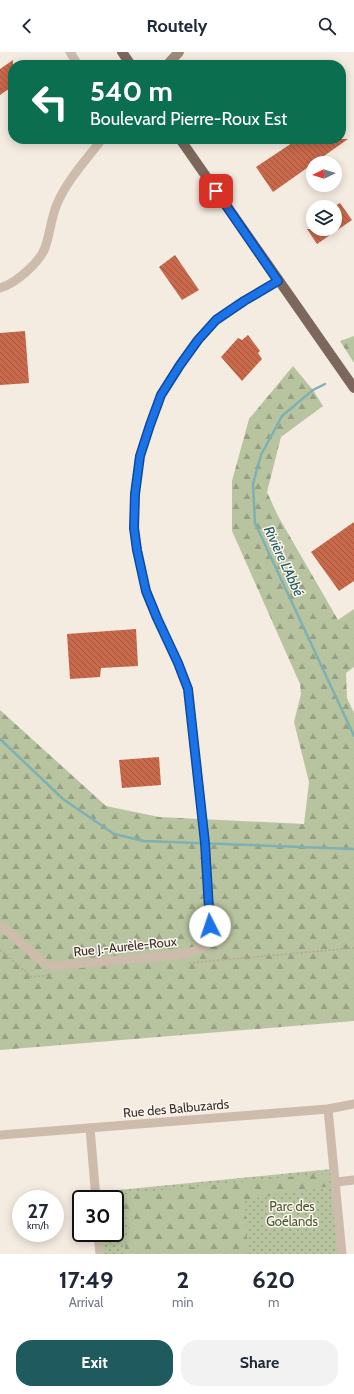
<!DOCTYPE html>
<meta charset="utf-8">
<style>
:root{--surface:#fff;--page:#f2f2f3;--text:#1f2937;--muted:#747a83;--accent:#1f5a5e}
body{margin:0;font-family:Cabin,sans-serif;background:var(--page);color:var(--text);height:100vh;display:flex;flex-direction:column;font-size:15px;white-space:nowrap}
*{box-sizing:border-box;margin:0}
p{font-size:13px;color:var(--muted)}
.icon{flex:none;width:22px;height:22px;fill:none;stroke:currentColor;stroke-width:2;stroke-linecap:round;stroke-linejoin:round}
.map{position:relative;height:1202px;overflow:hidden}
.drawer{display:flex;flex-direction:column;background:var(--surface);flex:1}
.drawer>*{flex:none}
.top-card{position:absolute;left:8px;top:8px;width:338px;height:84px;border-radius:16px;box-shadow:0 2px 10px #0003;background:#0b6e4f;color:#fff;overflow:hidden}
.needle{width:26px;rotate:265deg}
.buttons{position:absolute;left:306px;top:104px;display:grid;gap:8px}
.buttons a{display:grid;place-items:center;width:36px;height:36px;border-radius:50%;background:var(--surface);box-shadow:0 2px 10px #0003;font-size:20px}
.speed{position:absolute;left:12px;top:1138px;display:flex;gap:8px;font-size:20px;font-weight:700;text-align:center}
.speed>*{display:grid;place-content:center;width:52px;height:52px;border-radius:50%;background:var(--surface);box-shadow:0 2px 10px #0003;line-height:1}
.speed small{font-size:10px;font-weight:400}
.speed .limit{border:2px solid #111;border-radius:6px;background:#fff;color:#111}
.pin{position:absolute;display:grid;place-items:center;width:34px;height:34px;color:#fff;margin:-17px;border-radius:8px;box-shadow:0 2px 6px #0006}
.me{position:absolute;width:44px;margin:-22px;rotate:356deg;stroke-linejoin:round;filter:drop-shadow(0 0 3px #0008)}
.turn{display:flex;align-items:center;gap:14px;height:84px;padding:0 16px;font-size:18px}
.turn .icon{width:52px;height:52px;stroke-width:2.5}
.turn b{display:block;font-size:28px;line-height:34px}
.eta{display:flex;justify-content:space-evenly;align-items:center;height:68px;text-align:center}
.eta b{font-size:24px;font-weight:700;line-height:28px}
.cta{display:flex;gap:8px;margin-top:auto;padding:8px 16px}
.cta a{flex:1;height:46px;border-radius:16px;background:var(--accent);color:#fff;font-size:16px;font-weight:700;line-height:46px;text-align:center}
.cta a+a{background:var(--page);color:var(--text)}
header{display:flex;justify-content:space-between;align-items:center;height:52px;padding:0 16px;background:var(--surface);font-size:18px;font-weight:700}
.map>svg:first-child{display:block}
</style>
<header><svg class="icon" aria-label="back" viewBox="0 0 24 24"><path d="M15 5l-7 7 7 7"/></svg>Routely<svg class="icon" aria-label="search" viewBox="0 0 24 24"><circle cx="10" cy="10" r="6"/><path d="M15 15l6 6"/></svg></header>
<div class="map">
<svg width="354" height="1202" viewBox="0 0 354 1202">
<defs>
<pattern id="grass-dots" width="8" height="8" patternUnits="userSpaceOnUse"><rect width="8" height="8" fill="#b8c4a0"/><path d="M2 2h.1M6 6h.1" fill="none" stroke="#97a083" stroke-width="1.8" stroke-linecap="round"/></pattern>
<pattern id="forest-firs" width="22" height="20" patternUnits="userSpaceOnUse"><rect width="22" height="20" fill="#b8c4a0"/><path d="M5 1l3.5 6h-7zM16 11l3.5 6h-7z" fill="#97a083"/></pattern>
<pattern id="building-back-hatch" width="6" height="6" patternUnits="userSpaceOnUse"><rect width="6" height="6" fill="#c8694b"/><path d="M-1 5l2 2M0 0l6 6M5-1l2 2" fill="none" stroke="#a4573f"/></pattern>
</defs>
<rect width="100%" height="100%" fill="#f4ebe1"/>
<polygon fill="url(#grass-dots)" points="332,1117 339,1202 103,1202 102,1181 115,1181 115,1147 99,1147 98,1140"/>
<g fill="url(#forest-firs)">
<polygon points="354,284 354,311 340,289"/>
<polygon points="293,314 313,338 323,354 281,385 267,440 278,464 338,568 354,557 354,615 346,621 347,646 354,661 354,969 0,998 0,658 106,754 159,765 304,772 309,730 294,670 301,642 300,632 232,479 232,429 249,367"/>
<polygon points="326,1121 330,1134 245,1148 248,1202 124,1202 129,1173 117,1143"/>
</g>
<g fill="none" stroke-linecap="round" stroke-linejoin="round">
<g stroke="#7fb0b2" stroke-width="2.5">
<polyline points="325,332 313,338 282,364 261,403 253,432 255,471 354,684"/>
<polyline points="0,687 63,747 114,782 144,789 354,797"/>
</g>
</g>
<g fill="url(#building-back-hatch)">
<polygon points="13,8 13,34 0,43 0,17"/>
<polygon points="298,87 348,87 273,140 256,115"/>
<polygon points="340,151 352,168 317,192 307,177 335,177 335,154"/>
<polygon points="175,203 199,238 182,248 159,215"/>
<polygon points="25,279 29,331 0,333 0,281"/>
<polygon points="248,283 260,299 258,301 262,307 242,329 221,305 238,286 242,288"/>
<polygon points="354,470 354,529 339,539 311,500"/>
<polygon points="136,577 138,614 101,616 100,625 70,627 67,582"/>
<polygon points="159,705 161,733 122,736 119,708"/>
</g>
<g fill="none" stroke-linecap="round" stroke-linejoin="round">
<g stroke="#b9a596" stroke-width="1.5" stroke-dasharray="2 2" stroke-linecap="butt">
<polyline points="0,898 32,925 51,923"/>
<polyline points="189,911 354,896"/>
</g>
<g stroke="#cdbbac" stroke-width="9">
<polyline points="70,0 78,13"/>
<path d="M0,236C15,232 39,211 45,196C50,182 51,166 57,152C67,128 87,107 102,87"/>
<polyline points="0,873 43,910 52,914 185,902 203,896 210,874 205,791 188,637 178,611 157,566 146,539 137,498 134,476 135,442 140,404 150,373 161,343 180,313 198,288 216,268 244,249 278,229"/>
<polyline points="328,1057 342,1202"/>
<polyline points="90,1076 96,1147"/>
<polyline points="0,1083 328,1057 354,1052"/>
<polyline points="336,1130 354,1128"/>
<polyline points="98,1181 100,1202"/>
</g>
<polyline stroke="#a18a7d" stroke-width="10" points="167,13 179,0"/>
<g stroke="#7d675c" stroke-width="10">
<polyline points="122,0 131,13"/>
<polyline points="180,87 354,336"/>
</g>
</g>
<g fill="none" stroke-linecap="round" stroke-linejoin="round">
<g stroke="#114b97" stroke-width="10">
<polyline id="route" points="210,874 205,791 188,637 178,611 157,566 146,539 137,498 134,476 135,442 140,404 150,373 161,343 180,313 198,288 216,268 244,249 278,229 216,139"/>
</g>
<use href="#route" stroke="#1a73e8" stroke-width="7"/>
</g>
<g text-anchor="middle" stroke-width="3" stroke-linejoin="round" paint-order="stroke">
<g font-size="13" fill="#3b302b" stroke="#fbf5ee">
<text transform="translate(125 894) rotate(-6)" y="5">Rue J.-Aurèle-Roux</text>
<text transform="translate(176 1056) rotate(-5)" y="5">Rue des Balbuzards</text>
</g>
<g font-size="13" fill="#4a5a2e" stroke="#fbf5ee">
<text x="292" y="1159">Parc des<tspan x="292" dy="15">Goélands</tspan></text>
</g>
<g font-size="14" font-style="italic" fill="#1f5a5e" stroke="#fbf5ee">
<text transform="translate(284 509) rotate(65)" y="5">Rivière L'Abbé</text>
</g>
</g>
</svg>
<div class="buttons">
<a><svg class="needle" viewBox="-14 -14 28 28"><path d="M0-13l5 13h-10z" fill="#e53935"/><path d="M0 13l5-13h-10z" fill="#747a83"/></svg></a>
<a><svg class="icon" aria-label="layers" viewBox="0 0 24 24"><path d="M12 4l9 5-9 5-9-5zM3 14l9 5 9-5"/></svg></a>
</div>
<div class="speed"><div>27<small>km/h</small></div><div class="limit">30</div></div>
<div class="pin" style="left:216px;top:139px;background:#d93025"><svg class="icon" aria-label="arrive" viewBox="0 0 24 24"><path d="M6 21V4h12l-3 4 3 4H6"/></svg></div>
<svg class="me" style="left:210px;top:874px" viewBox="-20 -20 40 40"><circle r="19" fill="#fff"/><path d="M0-13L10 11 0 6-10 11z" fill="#1a73e8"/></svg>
<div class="top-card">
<div class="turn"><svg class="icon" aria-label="left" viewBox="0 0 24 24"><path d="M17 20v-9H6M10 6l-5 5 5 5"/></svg><div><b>540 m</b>Boulevard Pierre-Roux Est</div></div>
</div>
</div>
<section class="drawer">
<div class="eta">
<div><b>17:49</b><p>Arrival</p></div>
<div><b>2</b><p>min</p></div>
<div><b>620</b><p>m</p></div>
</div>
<div class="cta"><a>Exit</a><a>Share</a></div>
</section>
